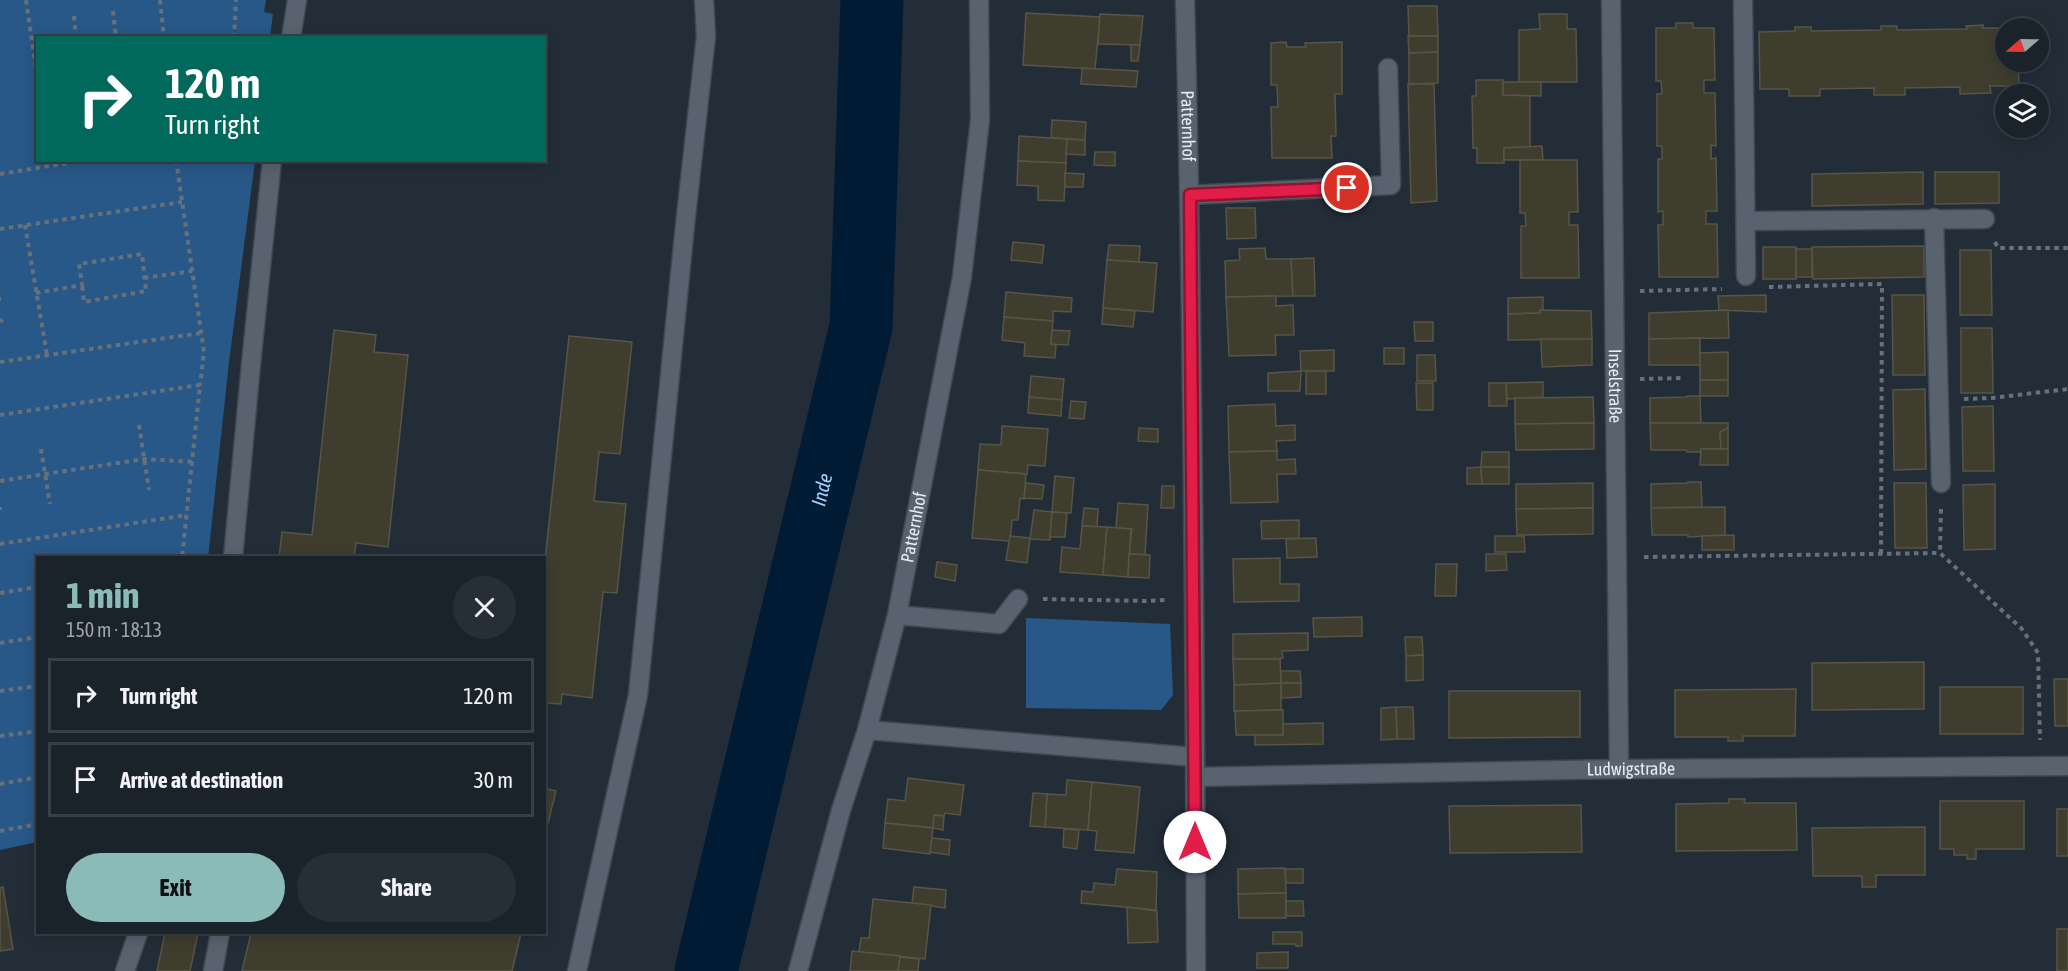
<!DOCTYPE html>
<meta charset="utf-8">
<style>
:root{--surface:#1a222a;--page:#272f36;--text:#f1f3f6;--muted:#9fa4a8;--line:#383f47;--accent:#8bbbb9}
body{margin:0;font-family:"Asap Condensed",sans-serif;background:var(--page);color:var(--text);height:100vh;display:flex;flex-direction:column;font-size:22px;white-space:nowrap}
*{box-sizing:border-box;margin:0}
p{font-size:20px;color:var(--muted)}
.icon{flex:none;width:33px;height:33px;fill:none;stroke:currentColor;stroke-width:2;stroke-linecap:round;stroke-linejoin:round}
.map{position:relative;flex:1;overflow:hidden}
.side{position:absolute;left:36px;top:556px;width:510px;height:378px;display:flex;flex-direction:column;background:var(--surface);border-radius:0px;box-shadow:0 3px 15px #0003,0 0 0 2px var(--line)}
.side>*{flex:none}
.banner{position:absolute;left:36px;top:36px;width:510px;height:126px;border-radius:0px;box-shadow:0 3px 15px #0003,0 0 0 2px var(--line);background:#00695c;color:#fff;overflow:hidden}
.needle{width:39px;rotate:250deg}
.fabs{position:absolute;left:1995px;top:18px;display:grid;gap:12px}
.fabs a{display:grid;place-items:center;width:54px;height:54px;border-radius:50%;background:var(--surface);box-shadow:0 3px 15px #0003,0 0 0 2px var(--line);font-size:30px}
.pin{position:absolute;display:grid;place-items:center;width:51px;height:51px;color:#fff;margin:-26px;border:3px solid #fff;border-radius:50%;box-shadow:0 2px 6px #0007}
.me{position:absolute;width:66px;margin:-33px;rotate:0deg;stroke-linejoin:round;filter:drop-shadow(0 0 4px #0008)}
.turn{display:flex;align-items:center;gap:21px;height:126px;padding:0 30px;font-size:27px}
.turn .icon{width:78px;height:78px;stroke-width:2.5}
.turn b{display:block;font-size:42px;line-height:51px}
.round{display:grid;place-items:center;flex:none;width:63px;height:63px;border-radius:32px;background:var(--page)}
.headline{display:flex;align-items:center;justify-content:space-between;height:102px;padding:0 30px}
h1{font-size:36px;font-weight:700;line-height:45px;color:var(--accent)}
.cta{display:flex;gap:12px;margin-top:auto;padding:12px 30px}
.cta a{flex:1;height:69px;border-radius:36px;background:var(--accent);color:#111;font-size:24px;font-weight:700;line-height:69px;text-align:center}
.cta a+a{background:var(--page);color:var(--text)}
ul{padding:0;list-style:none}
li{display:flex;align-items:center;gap:18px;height:75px;margin:0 12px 9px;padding:0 18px;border:3px solid var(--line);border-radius:0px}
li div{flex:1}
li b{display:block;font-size:22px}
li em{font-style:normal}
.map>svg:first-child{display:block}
</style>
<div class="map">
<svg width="2068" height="971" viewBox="0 0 2068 971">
<rect width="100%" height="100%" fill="#232d38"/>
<g fill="#285887">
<polygon points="0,0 266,0 264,12 273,14 270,37 38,38 38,160 255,161 229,362 208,558 38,558 37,842 0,850"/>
<polygon points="1026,618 1170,624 1173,695 1161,710 1026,708"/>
</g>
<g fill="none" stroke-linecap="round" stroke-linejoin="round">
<path stroke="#011b35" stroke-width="63" id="s1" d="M706,971L861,327L872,0"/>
</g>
<g fill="#3f3d2e" stroke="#575546" stroke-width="1.5">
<polygon points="1408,6 1437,6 1438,36 1409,36"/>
<polygon points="1026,13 1100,17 1095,69 1023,65"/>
<polygon points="1100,14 1143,16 1140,45 1098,44"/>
<polygon points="1539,14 1567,14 1567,29 1576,29 1577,82 1519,82 1519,30 1540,29"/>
<polygon points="1676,23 1693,23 1693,28 1714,28 1715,80 1704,80 1704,93 1715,93 1716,146 1711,145 1711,159 1716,158 1717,211 1706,211 1706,224 1717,224 1718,277 1659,277 1658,225 1663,225 1663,211 1658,212 1658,159 1662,159 1662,146 1657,146 1657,94 1662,94 1661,81 1656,81 1656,28 1676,28"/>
<polygon points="1983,25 1983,28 2018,28 2006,28 2006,62 2018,62 2019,86 1990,86 1991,93 1960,94 1960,87 1905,88 1905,95 1874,95 1874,88 1820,89 1820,96 1789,96 1789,89 1760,89 1759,32 1795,31 1795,27 1811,27 1811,31 1881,30 1881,26 1897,26 1897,30 1967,29 1966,26"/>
<polygon points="1408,36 1438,36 1438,52 1409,53"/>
<polygon points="1286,42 1287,47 1306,47 1305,43 1342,42 1342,94 1335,94 1336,136 1331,136 1332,158 1272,158 1271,107 1278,107 1277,85 1271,85 1271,43"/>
<polygon points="1131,45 1140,45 1138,61 1131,61"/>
<polygon points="1438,52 1438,83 1409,84 1409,53"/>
<polygon points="1082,68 1138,71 1136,87 1081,84"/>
<polygon points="1476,80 1503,80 1503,95 1530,96 1530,147 1504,148 1504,163 1477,163 1477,148 1473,148 1472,96 1476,96"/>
<polygon points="1503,82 1541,82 1541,96 1503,95"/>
<polygon points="1408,84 1434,84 1437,201 1411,203"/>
<polygon points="1052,120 1086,122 1085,140 1051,138"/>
<polygon points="1019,136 1067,139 1066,163 1018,161"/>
<polygon points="1067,139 1085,140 1085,155 1066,154"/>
<polygon points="1542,146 1543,160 1504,160 1504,148"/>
<polygon points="1095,152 1115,152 1115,166 1094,165"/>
<polygon points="1520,160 1577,160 1578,212 1569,212 1569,225 1578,225 1579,278 1521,278 1521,226 1526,226 1525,213 1520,213"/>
<polygon points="1018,161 1066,163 1064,201 1038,200 1038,186 1017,185"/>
<polygon points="1923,172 1923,204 1812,206 1812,174"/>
<polygon points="1935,172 1999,172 1999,203 1935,204"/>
<polygon points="1065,173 1084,174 1083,187 1065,187"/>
<polygon points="1226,208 1255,208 1256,238 1227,239"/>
<polygon points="1013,242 1044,245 1042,263 1011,260"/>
<polygon points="1109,245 1140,246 1139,263 1107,260"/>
<polygon points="1924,246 1924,277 1813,279 1812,247"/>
<rect x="1763" y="247" width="33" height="32"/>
<polygon points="1265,248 1266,259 1291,259 1293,296 1226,297 1225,261 1240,260 1239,249"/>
<rect x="1796" y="249" width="16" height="28"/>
<polygon points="1960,250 1991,250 1992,315 1960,315"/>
<polygon points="1314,258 1315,296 1293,296 1291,259"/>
<polygon points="1107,260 1157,263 1153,312 1103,308"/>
<polygon points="1006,292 1072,298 1071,312 1053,311 1053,321 1004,317"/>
<polygon points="1766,295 1766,312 1719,310 1718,296"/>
<polygon points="1892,295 1924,295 1925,375 1893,375"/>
<polygon points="1276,296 1276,306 1293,305 1294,335 1275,335 1276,355 1229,356 1226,297"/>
<polygon points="1543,297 1543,311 1540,310 1540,313 1508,314 1508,298"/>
<polygon points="1103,308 1135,311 1133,327 1102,324"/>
<polygon points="1540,310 1591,311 1592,339 1508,340 1508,314 1540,313"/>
<polygon points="1728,310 1729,338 1649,339 1649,313"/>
<polygon points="1004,317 1053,321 1051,344 1056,345 1055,358 1024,356 1025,343 1002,340"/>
<polygon points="1414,322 1433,322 1433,341 1415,341"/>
<polygon points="1961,328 1992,328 1993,393 1961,393"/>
<polygon points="334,330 376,335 374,352 408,355 388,547 356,543 354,558 279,558 282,532 312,535"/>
<polygon points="1052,330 1070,331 1068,345 1051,344"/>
<polygon points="569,336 632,342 620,454 599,452 594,501 626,504 617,593 603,592 592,698 562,694 561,704 544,703 544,570"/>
<polygon points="1700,338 1700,365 1649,365 1649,339"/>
<polygon points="1541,339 1592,339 1592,365 1542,367"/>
<rect x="1384" y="348" width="20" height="16"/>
<polygon points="1334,350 1334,371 1301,371 1300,351"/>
<polygon points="1728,352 1728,380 1700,380 1700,353"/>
<polygon points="1417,355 1435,355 1436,381 1417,381"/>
<polygon points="1301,371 1300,391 1268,391 1268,373"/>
<rect x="1306" y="371" width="20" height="23"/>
<polygon points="1031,376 1064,379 1062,400 1029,397"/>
<rect x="1700" y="380" width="28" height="16"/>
<polygon points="1543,382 1543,397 1507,399 1506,383"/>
<polygon points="1416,383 1433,383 1433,410 1417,410"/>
<polygon points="1489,383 1506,383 1507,406 1489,406"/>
<polygon points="1925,389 1926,469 1894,470 1893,390"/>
<polygon points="1687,396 1700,396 1701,423 1650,423 1650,398 1687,397"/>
<polygon points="1029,397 1062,400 1061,416 1028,413"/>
<polygon points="1593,397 1594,423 1515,424 1515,398"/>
<polygon points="1071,401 1086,402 1084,419 1069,418"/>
<polygon points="1275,404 1276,426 1295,425 1295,440 1276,441 1277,451 1229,452 1228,406"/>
<polygon points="1993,406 1994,471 1963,471 1962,407"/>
<polygon points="1594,423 1594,449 1516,450 1515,424"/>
<polygon points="1650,423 1728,423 1728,428 1720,432 1721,449 1701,449 1700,452 1687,452 1686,450 1651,450"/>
<polygon points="1002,426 1048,429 1045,466 1028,465 1027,474 978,470 980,444 1001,445"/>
<polygon points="1139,428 1158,429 1158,442 1138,441"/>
<polygon points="1728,428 1728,449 1721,449 1720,432"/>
<polygon points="1701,449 1728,449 1728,465 1700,465"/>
<polygon points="1277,451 1277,460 1295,459 1296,474 1277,474 1278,502 1231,503 1229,452"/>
<polygon points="1482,452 1509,452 1509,467 1481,467"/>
<polygon points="1481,467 1482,484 1467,484 1467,468"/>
<polygon points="1481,467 1509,467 1509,484 1482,484"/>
<polygon points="978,470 1026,474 1024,499 1020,498 1018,520 1012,520 1010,541 972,538"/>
<polygon points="1055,476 1074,478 1071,513 1052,512"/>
<polygon points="1688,482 1701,482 1702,507 1651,508 1651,484 1687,483"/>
<polygon points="1026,483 1044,485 1042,499 1024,498"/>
<polygon points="1593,483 1593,508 1516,509 1516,484"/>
<polygon points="1894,483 1926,483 1927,548 1895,548"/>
<polygon points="1995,484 1995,549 1964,550 1963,485"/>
<polygon points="1162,486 1174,486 1174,508 1161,508"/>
<polygon points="1118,503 1148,505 1145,555 1129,554 1132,529 1116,528"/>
<polygon points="1725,507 1725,535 1688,537 1688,535 1652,535 1651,508"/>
<polygon points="1084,508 1098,509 1097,527 1082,526"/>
<polygon points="1593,508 1593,534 1517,535 1516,509"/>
<polygon points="1034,510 1052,512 1050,540 1030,539"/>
<polygon points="1052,512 1067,513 1065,537 1050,537"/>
<polygon points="1299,520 1299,538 1262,539 1261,521"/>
<polygon points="1082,526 1107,527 1103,575 1060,572 1062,547 1080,549"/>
<polygon points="1107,527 1131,529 1128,577 1103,575"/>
<polygon points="1734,535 1734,550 1702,550 1702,536"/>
<polygon points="1010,536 1030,538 1027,563 1006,560"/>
<polygon points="1495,536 1524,536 1525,552 1495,552"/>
<polygon points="1316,538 1317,557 1287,558 1286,539"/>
<polygon points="1129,554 1150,555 1149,578 1128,577"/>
<polygon points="1486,554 1506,554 1507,570 1486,571"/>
<polygon points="1280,558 1280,584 1299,584 1299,601 1234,602 1233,559"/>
<polygon points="937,562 957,565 955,581 935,577"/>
<polygon points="1436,564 1457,564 1456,596 1435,596"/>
<polygon points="1362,617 1362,636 1314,637 1313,618"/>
<polygon points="1308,633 1308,650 1282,651 1283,658 1280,659 1233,659 1233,634"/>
<polygon points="1405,637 1422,637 1423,655 1406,656"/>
<polygon points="1423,655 1423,680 1406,681 1406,656"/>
<polygon points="1233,659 1280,659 1281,683 1234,685"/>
<polygon points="1924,662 1924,709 1812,710 1812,663"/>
<polygon points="1281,671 1300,671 1301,683 1281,683"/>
<polygon points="2054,679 2068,679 2068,726 2055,726"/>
<polygon points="1281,683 1301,683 1301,697 1281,698"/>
<polygon points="1281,683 1281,710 1234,711 1234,685"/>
<rect x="1940" y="687" width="83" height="47"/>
<polygon points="1796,689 1795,736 1743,736 1743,741 1728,741 1728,737 1675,737 1675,690"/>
<polygon points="1449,691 1580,691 1580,737 1449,738"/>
<polygon points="1396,707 1413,707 1414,739 1397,739"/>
<polygon points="1396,707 1397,739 1381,740 1381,708"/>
<polygon points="1283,710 1283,735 1236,735 1235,711"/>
<polygon points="1323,723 1323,744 1255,745 1255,735 1283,735 1283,724"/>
<polygon points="908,778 964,785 960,815 945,813 944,816 934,815 933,828 885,823 888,799 905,801"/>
<polygon points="1067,780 1092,782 1088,830 1045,827 1047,794 1066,795"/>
<polygon points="1092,782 1140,787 1134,853 1095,850 1097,831 1088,830"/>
<polygon points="544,788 556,791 544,839"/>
<polygon points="1033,793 1047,794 1045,827 1030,826"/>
<polygon points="1729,799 1745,799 1744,803 1796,803 1797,850 1676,851 1676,804 1729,803"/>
<polygon points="1940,801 2024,801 2024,849 1976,849 1976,859 1967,859 1967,855 1954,855 1954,849 1940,849"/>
<polygon points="1581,805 1582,852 1450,853 1449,806"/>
<rect x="2057" y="809" width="11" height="47"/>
<polygon points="934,815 944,816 943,830 933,828"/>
<polygon points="885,823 933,828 930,854 883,848"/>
<polygon points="1925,827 1925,875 1876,875 1876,887 1862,887 1862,876 1813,876 1812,828"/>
<polygon points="1064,829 1079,830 1077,849 1063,847"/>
<polygon points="932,838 950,840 949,855 930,852"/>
<polygon points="1285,868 1286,893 1238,894 1238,869"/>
<polygon points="1117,869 1157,872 1156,910 1081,903 1082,891 1093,892 1094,883 1115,885"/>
<polygon points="1285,869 1303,869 1303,883 1286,883"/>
<polygon points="3,887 13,949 0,951 0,888"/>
<polygon points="914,887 946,890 945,908 912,903"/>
<polygon points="1286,893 1286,918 1239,918 1238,894"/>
<polygon points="873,899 931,905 925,959 859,952 861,938 869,938"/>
<polygon points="1286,901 1303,901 1304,916 1286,916"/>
<polygon points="1127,907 1157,911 1158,942 1128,943"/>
<rect x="2057" y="929" width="11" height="42"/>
<polygon points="1273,932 1302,932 1302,946 1296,946 1296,944 1273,944"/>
<polygon points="165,933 198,933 190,971 157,971"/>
<polygon points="251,933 521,933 512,971 242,971"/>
<polygon points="852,951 900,956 898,971 850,971"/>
<polygon points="1288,952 1288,968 1257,968 1257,953"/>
<polygon points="900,957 919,959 918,971 898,971"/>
</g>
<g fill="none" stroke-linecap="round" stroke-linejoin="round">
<g stroke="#404952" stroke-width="21">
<g id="minor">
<path id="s2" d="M1185,0C1193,324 1195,647 1196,971"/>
<path id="s3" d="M1611,0L1619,769"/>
<polyline points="1743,0 1746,276"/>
<polyline points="291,38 297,0"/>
<polyline points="1190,195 1391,185 1388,68"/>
<polyline points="1934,218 1941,483"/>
<polyline points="1746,221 1985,219"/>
<polyline points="233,558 251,364 272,160"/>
<polyline points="897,615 999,624 1018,599"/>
<polyline points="867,730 1195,757"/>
<path id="s4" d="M1195,777L1619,769L2068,766"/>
<polyline points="125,971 138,933"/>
<polyline points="213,971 220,933"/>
<polyline points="577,971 638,695 685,225 706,36 704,0"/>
<path id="s5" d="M798,971L841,810L867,730L897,615L962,277L980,120L979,0"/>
</g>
</g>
<g stroke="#68717b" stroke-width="4" stroke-dasharray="4.5 4.5" stroke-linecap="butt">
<polyline points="26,0 38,83"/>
<polyline points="160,0 164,38"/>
<polyline points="113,11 116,38"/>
<polyline points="74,16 76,38"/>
<polyline points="234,38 236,0"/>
<polyline points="176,160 204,352 200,385"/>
<polyline points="0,174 87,160"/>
<polyline points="25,225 47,355"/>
<polyline points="0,229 182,202"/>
<polyline points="1995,242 1998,248 2068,248"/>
<polyline points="144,278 192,271"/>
<polyline points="1769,287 1882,284 1881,554"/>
<polyline points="1640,291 1722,289"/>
<polyline points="36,293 82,285 79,264 142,254 146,291 84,302 82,285"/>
<polyline points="0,299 1,299"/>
<polyline points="0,321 3,320"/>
<polyline points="0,362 201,333"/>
<polyline points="1640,379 1684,378"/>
<polyline points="1964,399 1992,398 2068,389"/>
<polyline points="0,415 200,385 182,558"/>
<polyline points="139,425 149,490"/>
<polyline points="41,449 50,504"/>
<polyline points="0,481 144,459 194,462"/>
<polyline points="0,507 0,510"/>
<polyline points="1941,509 1940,553 2022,629 2038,653 2040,740"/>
<polyline points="0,544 187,515"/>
<polyline points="1644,557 1940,553"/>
<polyline points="0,593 38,587"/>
<polyline points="1043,599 1144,601 1167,600"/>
<polyline points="0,643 38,637"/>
<polyline points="0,691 38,686"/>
<polyline points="0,736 38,731"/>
<polyline points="0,784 38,777"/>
<polyline points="0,831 38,824"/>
</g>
<use href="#minor" stroke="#58636f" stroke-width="18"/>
</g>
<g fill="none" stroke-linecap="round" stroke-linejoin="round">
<g stroke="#92132f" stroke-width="15">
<polyline id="route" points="1195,842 1190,195 1347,188"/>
</g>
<use href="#route" stroke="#e11d48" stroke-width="10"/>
</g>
<g text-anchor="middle" stroke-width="6" stroke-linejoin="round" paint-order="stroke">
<g font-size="18" fill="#e5ecf3" stroke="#232d38">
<text dy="6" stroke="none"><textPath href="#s2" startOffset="126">Patternhof</textPath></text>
<text dy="6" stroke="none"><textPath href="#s3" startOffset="386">Inselstraße</textPath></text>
<text dy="6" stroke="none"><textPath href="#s5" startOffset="459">Patternhof</textPath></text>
<text dy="6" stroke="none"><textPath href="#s4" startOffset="436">Ludwigstraße</textPath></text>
</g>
<g font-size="20" font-style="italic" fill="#a5cffc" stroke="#232d38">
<text dy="7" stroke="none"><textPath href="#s1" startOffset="495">Inde</textPath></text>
</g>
</g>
</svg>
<div class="fabs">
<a><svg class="needle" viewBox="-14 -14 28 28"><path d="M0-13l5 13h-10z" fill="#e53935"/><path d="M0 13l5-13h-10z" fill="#9fa4a8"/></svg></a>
<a><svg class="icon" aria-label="layers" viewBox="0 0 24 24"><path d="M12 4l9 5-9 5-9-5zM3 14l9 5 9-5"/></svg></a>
</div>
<div class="pin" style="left:1347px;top:188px;background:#d93025"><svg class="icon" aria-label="arrive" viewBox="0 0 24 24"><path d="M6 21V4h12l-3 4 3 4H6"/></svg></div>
<svg class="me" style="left:1195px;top:842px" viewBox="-20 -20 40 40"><circle r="19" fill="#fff"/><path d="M0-13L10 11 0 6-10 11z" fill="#e11d48"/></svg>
<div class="banner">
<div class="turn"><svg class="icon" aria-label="right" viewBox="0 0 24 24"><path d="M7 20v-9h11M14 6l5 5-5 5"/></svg><div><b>120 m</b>Turn right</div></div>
</div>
<section class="side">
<div class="headline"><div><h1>1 min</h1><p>150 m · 18:13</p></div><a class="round"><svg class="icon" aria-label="close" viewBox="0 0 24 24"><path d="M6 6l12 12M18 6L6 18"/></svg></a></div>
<ul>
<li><svg class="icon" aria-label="right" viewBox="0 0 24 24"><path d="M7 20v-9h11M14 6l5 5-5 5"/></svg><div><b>Turn right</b></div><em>120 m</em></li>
<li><svg class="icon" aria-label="arrive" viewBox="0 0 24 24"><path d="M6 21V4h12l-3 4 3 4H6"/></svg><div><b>Arrive at destination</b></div><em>30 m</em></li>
</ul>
<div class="cta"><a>Exit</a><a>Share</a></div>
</section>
</div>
